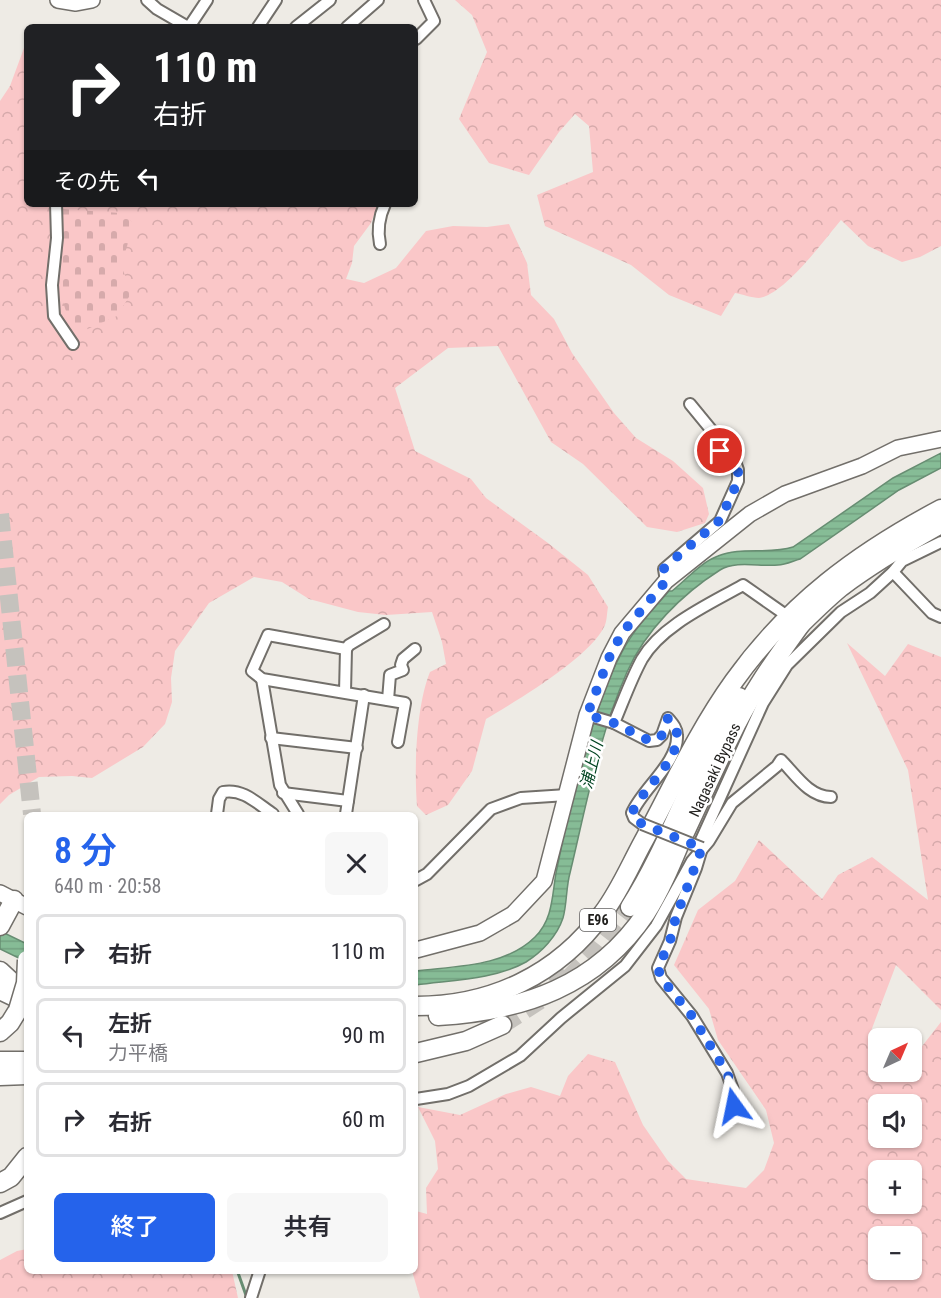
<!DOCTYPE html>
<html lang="ja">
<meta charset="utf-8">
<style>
:root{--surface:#fff;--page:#f7f7f7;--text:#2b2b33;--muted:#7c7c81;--line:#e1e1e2;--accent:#2563eb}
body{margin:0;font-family:"Roboto Condensed","Noto Sans JP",sans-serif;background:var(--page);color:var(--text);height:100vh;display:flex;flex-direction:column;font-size:22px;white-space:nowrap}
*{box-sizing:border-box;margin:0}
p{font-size:20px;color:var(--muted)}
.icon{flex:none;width:33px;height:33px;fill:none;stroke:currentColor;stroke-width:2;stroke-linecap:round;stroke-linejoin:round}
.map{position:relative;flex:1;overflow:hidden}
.side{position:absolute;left:24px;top:812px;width:394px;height:462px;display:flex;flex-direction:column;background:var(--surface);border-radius:9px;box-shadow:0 2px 4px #0004}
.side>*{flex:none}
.guide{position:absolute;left:24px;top:24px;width:394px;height:183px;border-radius:9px;box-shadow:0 2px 4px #0004;background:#202124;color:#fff;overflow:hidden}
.needle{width:39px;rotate:44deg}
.controls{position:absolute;left:868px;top:1028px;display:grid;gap:12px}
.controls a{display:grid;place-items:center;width:54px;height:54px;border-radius:9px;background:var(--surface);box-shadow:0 2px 4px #0004;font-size:30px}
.pin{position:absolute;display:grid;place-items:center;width:51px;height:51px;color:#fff;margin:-26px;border:3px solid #fff;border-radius:50%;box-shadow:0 2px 6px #0007}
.me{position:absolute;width:66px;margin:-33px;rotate:348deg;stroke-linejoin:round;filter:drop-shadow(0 0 4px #0008)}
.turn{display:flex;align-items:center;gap:21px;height:126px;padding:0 30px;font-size:27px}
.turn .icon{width:78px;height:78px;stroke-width:2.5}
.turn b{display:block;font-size:42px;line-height:51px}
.then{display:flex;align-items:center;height:57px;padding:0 30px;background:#0003;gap:12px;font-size:22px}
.round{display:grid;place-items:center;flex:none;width:63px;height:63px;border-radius:9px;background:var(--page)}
.overview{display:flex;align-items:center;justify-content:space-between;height:102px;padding:0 30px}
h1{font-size:36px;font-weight:600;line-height:45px;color:var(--accent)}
.action{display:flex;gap:12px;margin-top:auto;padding:12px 30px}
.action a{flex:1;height:69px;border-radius:9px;background:var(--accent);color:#fff;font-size:24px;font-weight:600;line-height:69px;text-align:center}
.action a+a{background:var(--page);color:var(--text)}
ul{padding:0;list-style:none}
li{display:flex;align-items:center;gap:18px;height:75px;margin:0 12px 9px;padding:0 18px;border:3px solid var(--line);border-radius:9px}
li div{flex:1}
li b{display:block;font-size:22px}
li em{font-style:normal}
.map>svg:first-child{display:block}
</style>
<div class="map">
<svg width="941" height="1298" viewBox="0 0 941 1298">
<defs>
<pattern id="forest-crowns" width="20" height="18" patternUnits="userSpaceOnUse" patternTransform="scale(1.5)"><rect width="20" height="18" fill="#fac7c8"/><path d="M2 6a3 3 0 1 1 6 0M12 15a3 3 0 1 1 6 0" fill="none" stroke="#d6aaab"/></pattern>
<pattern id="cemetery-stones" width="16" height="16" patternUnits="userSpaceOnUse" patternTransform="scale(1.5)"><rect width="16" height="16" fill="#fac7c8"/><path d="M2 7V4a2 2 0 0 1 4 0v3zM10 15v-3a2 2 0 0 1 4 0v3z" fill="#d6aaab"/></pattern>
<pattern id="water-rules" width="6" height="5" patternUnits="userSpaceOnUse" patternTransform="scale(1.5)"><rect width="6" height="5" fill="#86bc96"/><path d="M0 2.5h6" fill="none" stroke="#73a181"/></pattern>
</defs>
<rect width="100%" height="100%" fill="#eeebe5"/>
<g fill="url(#forest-crowns)" fill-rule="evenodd">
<path d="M455,0H941V246L920,257L902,262L868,246L841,220C825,239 784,295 759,298C752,298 742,294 735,293L721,316L669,295L631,265L545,226L537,195L593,172L589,126L575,114L559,132L529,175L489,163L459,119L487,52L472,15Z"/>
<path d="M27,45V204H378L371,223L354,246L352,263L346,279L364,283L396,268L426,231L453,226L487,227L509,224L527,263L531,295L554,319L572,353L614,413L636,438L673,461L703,488L709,514L705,523L677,532L647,527L583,464L551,442L498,346L448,348L395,388L415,451L471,479L486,498L548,543L588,575L608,607C607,612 607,620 605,625C591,657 516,701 486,719L472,771L448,805L426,815L417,806C414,769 416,706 430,672L446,664L442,642L432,612L386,615L358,612L309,599L282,582L254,577L209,603L175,651L171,678L172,702L165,724L143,747L92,778L72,776L39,777L9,795L0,804V101L10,86L24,48Z"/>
<path d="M847,643L885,676L908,644L941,657V1010L896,965L868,1039L879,1049V1071H912V1059L941,1022V1298H420L412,1271L416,1270V1211L427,1214L426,1188L438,1169L435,1141L418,1107L460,1115L506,1094L531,1087L560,1096L568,1076L588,1054L615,1062L643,1125L668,1161L686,1179L746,1188L764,1170L774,1143L766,1110L718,1040L709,1009L674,965L698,910L735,881L759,840L822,899L838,875L872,857L928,900L908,770ZM879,1104H912V1137H879ZM879,1170H912V1203H879ZM879,1236H912V1269H879Z"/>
<polygon points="27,1249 27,1270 232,1271 238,1298 0,1298 0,1260 17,1251"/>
</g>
<polygon fill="url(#cemetery-stones)" points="62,209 120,213 134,223 121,266 132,292 117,316 74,335 57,284 63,248"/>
<g fill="url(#water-rules)" stroke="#678d72" stroke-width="1.5">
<path d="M941,453V468L899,490L800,559C793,561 785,565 778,565C760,567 736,560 720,570C682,594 645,631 627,672C599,735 586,806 570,873C566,887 567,904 563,918C557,936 542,952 526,962C494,980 451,980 416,985V971C455,966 505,967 535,937C553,919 552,896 556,873C562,842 569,811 577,780C589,738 601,691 622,652C634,629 652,610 669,591H672C686,580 701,562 718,556C741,546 768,555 793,547L893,478Z"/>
<polygon points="0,931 27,944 27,962 0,949"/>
</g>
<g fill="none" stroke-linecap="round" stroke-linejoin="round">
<polyline stroke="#678d72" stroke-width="3" points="237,1270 247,1298"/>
<g stroke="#c5c2bd" stroke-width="18" stroke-dasharray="18 9" stroke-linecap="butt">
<polyline points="0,514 32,814"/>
<polyline points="569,978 598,948 630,907"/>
<polyline points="480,1022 523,999 568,964"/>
<polyline points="502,1025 545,997"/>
</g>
<g stroke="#726f6a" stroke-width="14">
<g id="street">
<polyline points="147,0 157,9 188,27"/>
<polyline points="189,27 207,0"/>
<polyline points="258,27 276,0"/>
<polyline points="296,27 330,0"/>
<polyline points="347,27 378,0"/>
<polyline points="416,39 434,21 424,0"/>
<polyline points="56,204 57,238 52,285 54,316 73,344"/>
<path d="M380,244C377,230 379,217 385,204"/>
<polyline points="893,572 932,613 941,617"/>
<polyline points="666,581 664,569 720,521 738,481 738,470 730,448 720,451 713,432 690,404"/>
<polyline points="346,649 349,645 384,624"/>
<polyline points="262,679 280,785 298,814"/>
<polyline points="345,692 346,649 268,635 252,671 262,679 405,703 398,742"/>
<polyline points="388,700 390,675 403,670 401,665 403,659 415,649"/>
<path d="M587,715L614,723L649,741L657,740L662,735L668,718C672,723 677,728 677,735C679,762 642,789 632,813L634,818L642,824"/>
<path d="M614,723C623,702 631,679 642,659C662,625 710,604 743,585L783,613"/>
<polyline points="271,738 357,748"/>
<polyline points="283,793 348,801"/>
<path d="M217,814L219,799L223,792C243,788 258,804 273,814"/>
<polyline points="346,814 364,695"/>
<polyline points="416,880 427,874 491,809 521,798 567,795"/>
<path d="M416,1099L448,1094L469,1086L520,1056L561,1018L625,966L656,926L692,861L709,841L732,803L777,766L781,760C795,774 809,797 831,797"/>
<polyline points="731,1119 734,1106 733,1090 727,1073 692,1016 661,978 658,968 670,941 676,917 696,868 702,848 701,840 763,703 787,665 841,612 870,593 893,572 902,561 941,542"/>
<polyline points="0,1213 27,1201"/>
<polyline points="251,1298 260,1270"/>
</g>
</g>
<g stroke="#726f6a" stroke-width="18">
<g id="secondary">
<polyline points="58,0 76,3 92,0"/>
<polyline points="0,893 27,907"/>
<polyline points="416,950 480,933 513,914 544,881 587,715 609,658 622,633 666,581 750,514 785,494 862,466 898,448 941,439"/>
</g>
</g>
<g stroke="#726f6a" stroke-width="21">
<g id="highway">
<path d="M793,632C809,616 824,601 841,587C873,563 907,543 941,524"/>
<path d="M630,907C673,840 694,763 739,697"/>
<polyline points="0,926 14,900"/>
<polyline points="0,971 13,983 27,990"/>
<polyline points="0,990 25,1002"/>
<path d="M416,1006C491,1006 558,975 603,913C619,892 630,866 643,842C672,788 698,731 734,681C790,603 858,553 941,509"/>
<path d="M438,1016C523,1011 597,986 646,913C660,891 670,867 680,843C697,807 713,771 731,735C750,695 775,660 801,624"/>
<polyline points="0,1032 10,1023 18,1010"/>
<polyline points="416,1053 466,1041 502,1025"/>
<polyline points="0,1061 27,1061"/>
<polyline points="0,1076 27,1075"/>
<polyline points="0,1183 11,1177 27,1157"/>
</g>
</g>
<use href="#street" stroke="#fff" stroke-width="10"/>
<use href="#secondary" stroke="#fff" stroke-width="15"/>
<use href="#highway" stroke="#fff" stroke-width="18"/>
<g stroke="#726f6a" stroke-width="14" stroke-linecap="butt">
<polyline id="street-bridge" points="642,824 702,848"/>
</g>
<g stroke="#726f6a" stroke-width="21" stroke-linecap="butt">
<polyline id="highway-bridge" points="18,1010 26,983 27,960"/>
</g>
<use href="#street-bridge" stroke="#fff" stroke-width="10"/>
<use href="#highway-bridge" stroke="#fff" stroke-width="18"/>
</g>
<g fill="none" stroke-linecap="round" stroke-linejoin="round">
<path stroke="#2563eb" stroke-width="10" stroke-dasharray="0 18" d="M720,451L730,448L738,470V481L720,520L664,568L666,581L622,633L609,658L587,715L614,723L650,741L657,740L662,735L668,718C672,723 677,728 677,735C679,761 642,789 632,813L634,818L642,824L702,848L676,917L670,941L658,968L661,978L692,1016L727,1073L733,1090L734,1106"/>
</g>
<g text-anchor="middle" stroke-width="5" stroke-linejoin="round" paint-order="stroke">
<rect fill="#fff" stroke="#636261" stroke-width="1.5" x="580" y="909" width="36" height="22" rx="4.5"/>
<g font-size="14" font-weight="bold" fill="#201f1d">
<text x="598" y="925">E96</text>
</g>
<g font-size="15" fill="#201f1d" stroke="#fff">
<text transform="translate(715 770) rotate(-65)" y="5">Nagasaki Bypass</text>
</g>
<g font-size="16" font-style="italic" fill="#004421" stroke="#fff">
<text transform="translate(591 765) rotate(-76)" y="6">浦上川</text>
</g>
</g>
</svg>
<div class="controls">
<a><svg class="needle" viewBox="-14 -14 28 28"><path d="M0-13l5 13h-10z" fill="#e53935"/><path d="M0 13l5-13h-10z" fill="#7c7c81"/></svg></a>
<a><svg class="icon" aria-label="sound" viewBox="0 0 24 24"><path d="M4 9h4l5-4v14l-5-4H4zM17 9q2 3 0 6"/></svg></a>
<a>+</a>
<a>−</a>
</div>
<div class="pin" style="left:720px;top:451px;background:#d93025"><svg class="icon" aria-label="arrive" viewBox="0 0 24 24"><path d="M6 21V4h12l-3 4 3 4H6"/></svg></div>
<svg class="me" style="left:734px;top:1106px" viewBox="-20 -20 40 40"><path d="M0-17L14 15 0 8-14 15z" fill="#2563eb" stroke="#fff" stroke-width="4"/></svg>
<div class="guide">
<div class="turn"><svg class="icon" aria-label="right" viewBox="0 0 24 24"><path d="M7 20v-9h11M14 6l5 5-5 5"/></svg><div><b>110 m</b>右折</div></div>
<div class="then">その先<svg class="icon" aria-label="left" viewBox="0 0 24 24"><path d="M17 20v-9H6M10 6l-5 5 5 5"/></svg></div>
</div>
<section class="side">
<div class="overview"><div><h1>8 分</h1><p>640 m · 20:58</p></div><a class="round"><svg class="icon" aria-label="close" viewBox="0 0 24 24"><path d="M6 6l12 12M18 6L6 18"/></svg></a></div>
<ul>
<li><svg class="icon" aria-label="right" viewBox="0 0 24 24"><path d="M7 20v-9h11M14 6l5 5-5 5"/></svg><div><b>右折</b></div><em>110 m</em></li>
<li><svg class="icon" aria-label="left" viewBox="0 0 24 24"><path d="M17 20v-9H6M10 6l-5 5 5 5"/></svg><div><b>左折</b><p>力平橋</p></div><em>90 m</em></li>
<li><svg class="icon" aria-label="right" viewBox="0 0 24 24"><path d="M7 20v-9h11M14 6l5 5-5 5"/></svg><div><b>右折</b></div><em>60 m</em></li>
</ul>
<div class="action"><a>終了</a><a>共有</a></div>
</section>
</div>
